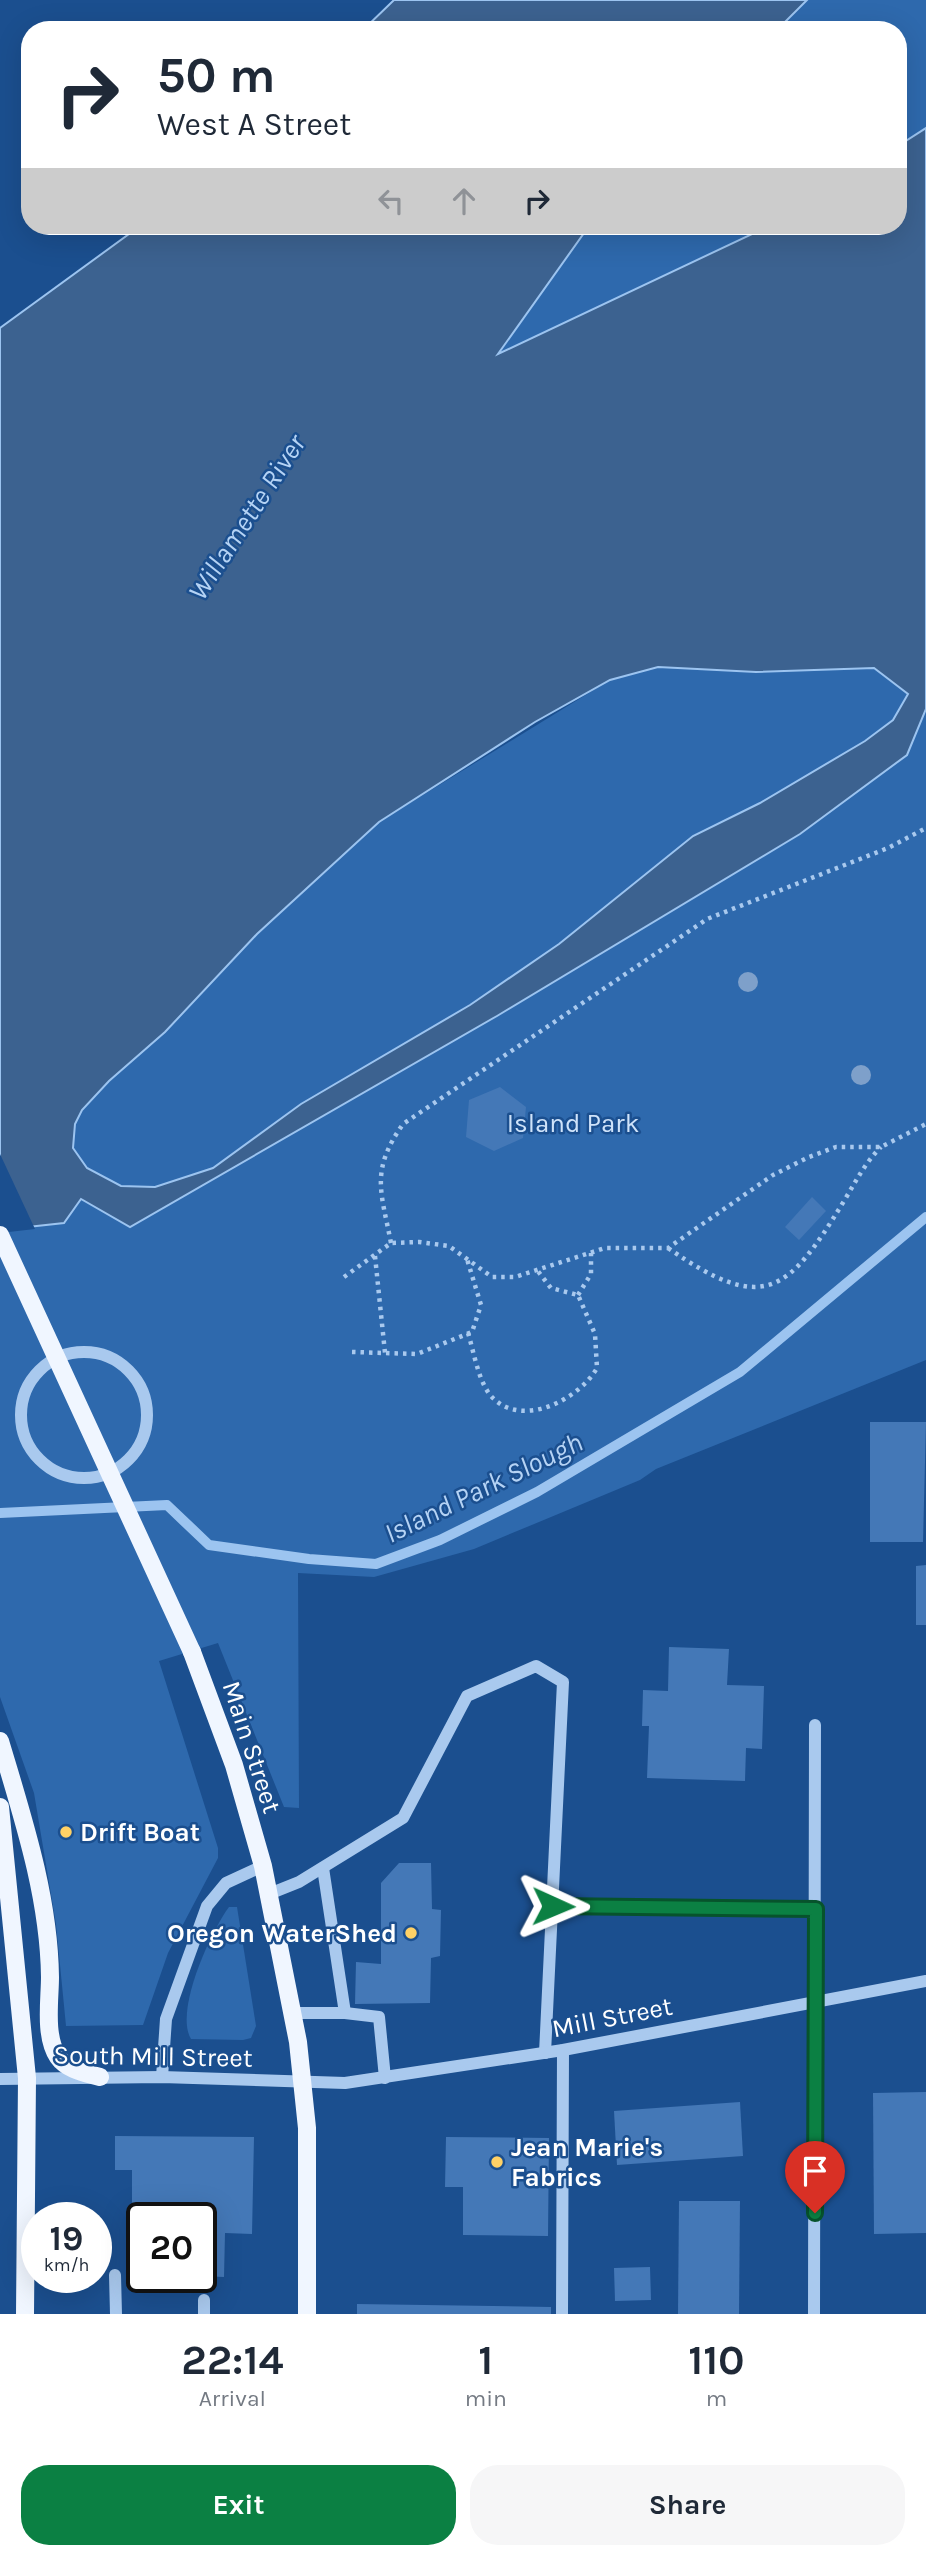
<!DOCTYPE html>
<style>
:root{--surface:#fff;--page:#f6f6f7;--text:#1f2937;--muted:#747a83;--accent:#0b8043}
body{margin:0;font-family:Karla,sans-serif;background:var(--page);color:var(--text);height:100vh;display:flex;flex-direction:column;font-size:26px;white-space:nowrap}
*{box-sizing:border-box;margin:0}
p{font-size:23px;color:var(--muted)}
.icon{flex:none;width:38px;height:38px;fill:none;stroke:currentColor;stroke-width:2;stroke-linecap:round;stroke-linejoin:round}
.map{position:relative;height:2314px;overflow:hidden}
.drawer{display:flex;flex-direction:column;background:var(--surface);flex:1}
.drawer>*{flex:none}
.banner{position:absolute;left:21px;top:21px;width:886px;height:214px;border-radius:28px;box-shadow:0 7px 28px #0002;background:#fff;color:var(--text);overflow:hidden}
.speed{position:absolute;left:21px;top:2202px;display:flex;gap:14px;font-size:35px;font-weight:700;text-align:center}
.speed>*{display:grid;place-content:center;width:91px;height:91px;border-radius:50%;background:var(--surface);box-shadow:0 7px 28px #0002;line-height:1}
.speed small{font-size:18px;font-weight:400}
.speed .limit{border:4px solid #111;border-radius:10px;background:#fff;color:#111}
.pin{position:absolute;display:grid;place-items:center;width:60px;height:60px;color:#fff;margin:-72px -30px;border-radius:50% 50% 50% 0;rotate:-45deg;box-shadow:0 0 7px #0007}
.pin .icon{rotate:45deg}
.me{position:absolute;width:77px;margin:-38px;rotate:91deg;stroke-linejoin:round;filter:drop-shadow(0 0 5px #0008)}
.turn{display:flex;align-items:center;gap:24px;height:147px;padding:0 21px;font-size:32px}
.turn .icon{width:91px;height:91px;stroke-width:2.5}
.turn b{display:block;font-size:49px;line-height:60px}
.lanes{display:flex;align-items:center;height:66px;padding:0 21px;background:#0003;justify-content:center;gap:35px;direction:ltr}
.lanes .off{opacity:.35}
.eta{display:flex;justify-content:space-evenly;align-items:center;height:119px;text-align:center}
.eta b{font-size:42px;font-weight:700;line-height:49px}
.button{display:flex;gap:14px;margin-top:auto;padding:14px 21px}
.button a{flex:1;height:80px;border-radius:28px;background:var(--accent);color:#fff;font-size:28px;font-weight:700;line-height:80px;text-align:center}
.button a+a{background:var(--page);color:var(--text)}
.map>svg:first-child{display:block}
</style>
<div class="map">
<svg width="926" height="2314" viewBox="0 0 926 2314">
<rect width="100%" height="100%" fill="#1b4f8f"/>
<g fill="#2e69ad">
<polygon points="807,0 926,0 926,128 898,146 898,30 777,30"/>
<polygon points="589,226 769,226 496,355"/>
<polygon points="926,571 926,1360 656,1469 640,1480 474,1549 374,1577 298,1573 299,1808 284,1807 218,1643 159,1661 218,1848 218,1858 168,1953 143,2025 66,2026 56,1924 34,1793 0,1697 0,1177 165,1032 257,934 379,822 610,680 658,667"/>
<path d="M229,1907H237L256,2026L251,2038L243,2040L191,2039C174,2011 211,1931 229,1907Z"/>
</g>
<g fill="#3c6290" stroke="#9cc4f0" stroke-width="2" fill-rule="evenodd">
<polygon points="394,0 807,0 777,30 363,30"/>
<path d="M926,128V709L907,755L800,834L497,1016L130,1227L81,1199L64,1223L0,1230V328L140,226H589L498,354L769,226H898V146ZM658,667L756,672L874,668L908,694L893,720L865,741L760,803L693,836L559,944L470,1005L301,1104L213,1168L155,1187L121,1186L87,1168L73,1148L75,1124L82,1110L109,1081L165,1032L257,934L379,822L535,722L610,680Z"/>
</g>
<polygon fill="#1b4f8f" points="0,1154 35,1229 0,1233"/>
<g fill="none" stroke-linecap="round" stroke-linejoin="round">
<polyline stroke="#9cc4f0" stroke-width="10" points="0,1513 167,1505 209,1545 309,1559 376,1564 440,1540 537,1492 740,1372 926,1217"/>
</g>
<g fill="#4478b7">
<polygon points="500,1087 526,1107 523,1138 494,1151 466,1137 469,1100"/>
<polygon points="812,1197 826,1211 799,1240 785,1227"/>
<polygon points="870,1422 926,1422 923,1542 870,1542"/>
<polygon points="926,1565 926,1625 916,1625 916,1566"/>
<polygon points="669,1647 729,1649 727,1685 764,1686 762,1749 746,1748 745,1781 647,1778 649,1726 642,1726 643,1690 668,1691"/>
<polygon points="399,1863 431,1863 432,1909 441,1910 440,1956 431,1958 430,2003 355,2004 356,1962 381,1964 381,1883"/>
<polygon points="926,2092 926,2233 874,2234 873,2093"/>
<polygon points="740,2102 743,2156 617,2165 614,2111"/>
<polygon points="115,2136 254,2137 252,2234 225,2233 224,2277 201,2276 201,2217 142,2217 142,2232 132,2232 132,2170 115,2170"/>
<polygon points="446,2137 549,2138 548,2236 463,2235 463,2187 445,2187"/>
<polygon points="679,2201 740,2201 739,2314 678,2314"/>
<polygon points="650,2267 651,2300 615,2301 614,2268"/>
<polygon points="357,2304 551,2307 551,2314 357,2314"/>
</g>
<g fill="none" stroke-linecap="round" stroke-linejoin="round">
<g stroke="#a9c9ee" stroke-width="4.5" stroke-dasharray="3.5 5" stroke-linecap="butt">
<path d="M391,1243C381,1191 370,1171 403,1124L707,919L888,848L926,828"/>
<path d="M668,1248C764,1315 788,1293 844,1201C856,1181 865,1163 881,1147"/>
<polyline points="375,1256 385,1353"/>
<polyline points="344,1277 391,1243 419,1242 449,1246 492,1277 515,1277 605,1248 668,1248 773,1175 809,1157 836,1147 881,1147 926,1124"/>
<polyline points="578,1295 591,1274 591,1253"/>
<path d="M468,1333C474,1352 479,1386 494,1399C525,1428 580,1398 597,1368L595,1334L578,1295L551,1288L537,1270"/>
<polyline points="352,1352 417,1354 472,1332 481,1305 467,1259"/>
</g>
<g stroke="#a9c9ee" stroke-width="12">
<circle cx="84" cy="1415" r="63"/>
<polyline points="269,1894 299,1882 403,1818 467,1696 536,1666 563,1682 545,2053"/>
<polyline points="553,1906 816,1909"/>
<polyline points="293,2013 345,2013 323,1868"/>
<polyline points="345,2013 379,2017 385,2078"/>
<polyline points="162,2077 166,2019 207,1906 226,1883 263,1866"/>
<polyline points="0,2079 162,2077 345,2083 563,2050 926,1981"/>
<polyline points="115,2275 116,2314"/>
<polyline points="204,2300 204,2314"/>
<polyline points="562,2314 563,2050"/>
<polyline points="814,2314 815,1725"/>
</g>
<g stroke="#f0f6ff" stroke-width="18">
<polyline points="192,1652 234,1765 263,1866 298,2042 307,2128 307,2314"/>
<path d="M0,1741C23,1818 49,1897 50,1977C50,2000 44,2036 58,2057C67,2070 86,2073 100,2077"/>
<polyline points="0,1807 27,2078 25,2314"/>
</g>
<polyline stroke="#f0f6ff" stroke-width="18" points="0,1235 192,1652"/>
</g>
<g fill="#7ea0ca">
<circle cx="748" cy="982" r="10"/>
<circle cx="861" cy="1075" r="10"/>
</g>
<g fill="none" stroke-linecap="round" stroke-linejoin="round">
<g stroke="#07532c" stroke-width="18">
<polyline id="route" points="553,1906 816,1909 815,2213"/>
</g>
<use href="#route" stroke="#0b8043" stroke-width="12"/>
</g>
<g fill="#ffd166" stroke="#1b4f8f" stroke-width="2.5">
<circle cx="66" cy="1832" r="7"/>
<circle cx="411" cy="1933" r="7"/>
<circle cx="497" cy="2162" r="7"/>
</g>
<g text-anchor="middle" stroke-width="5" stroke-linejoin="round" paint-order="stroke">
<g font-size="26" fill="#cfe3fa" stroke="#1b4f8f">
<text x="573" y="1132">Island Park</text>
</g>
<g font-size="26" fill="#fff" stroke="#1b4f8f">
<text transform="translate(252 1747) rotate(72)" y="9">Main Street</text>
<text transform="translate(612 2017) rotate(-11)" y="9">Mill Street</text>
<text transform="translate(153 2056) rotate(1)" y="9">South Mill Street</text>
</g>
<g font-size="26" font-weight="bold" fill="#fff" stroke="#1b4f8f" text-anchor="start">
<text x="80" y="1841">Drift Boat</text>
<text x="397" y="1942" text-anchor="end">Oregon WaterShed</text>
<text x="511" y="2156">Jean Marie's<tspan x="511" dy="30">Fabrics</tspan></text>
</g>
<g font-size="28" font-style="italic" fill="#b5d3f5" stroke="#1b4f8f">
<text transform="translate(246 517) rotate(-57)" y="10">Willamette River</text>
<text transform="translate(483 1487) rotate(-26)" y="10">Island Park Slough</text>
</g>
</g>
</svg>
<div class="speed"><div>19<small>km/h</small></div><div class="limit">20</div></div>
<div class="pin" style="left:815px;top:2213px;background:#d93025"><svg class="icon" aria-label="arrive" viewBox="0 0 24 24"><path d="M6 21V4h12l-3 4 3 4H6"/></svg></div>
<svg class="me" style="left:553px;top:1906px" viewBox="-20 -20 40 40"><path d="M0-17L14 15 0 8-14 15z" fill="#0b8043" stroke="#fff" stroke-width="4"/></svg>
<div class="banner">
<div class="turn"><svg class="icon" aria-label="right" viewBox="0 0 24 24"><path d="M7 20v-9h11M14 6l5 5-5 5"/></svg><div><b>50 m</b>West A Street</div></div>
<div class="lanes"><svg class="icon off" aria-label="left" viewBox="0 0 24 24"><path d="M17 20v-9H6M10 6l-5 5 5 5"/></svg><svg class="icon off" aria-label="ahead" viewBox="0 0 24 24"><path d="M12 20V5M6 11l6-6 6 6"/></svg><svg class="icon" aria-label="right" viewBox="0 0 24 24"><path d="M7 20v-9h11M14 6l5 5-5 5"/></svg></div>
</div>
</div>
<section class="drawer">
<div class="eta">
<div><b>22:14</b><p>Arrival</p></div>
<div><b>1</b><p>min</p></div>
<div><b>110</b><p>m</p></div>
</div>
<div class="button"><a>Exit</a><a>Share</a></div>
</section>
